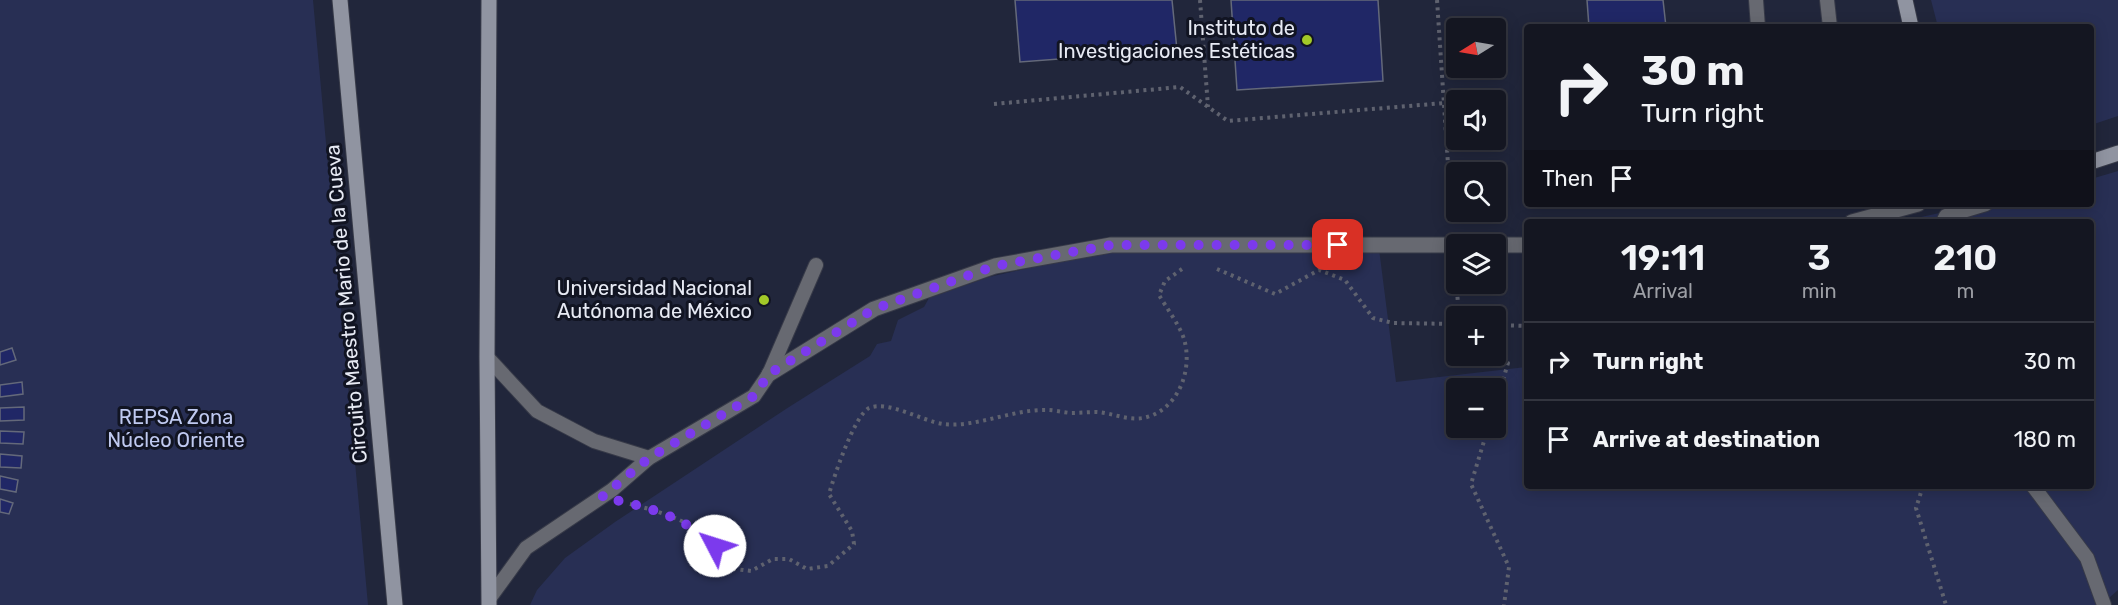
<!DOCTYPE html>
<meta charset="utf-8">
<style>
:root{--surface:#141621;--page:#1d1f2a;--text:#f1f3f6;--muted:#9d9fa5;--line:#33353f}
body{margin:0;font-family:Rubik,sans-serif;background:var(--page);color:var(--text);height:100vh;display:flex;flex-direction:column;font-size:22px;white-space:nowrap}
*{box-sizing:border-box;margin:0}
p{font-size:20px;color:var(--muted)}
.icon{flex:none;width:33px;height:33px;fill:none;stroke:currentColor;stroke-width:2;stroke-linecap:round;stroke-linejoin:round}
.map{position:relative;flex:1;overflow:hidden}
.details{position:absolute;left:1524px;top:219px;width:570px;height:270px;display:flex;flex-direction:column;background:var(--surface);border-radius:6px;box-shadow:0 3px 15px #0003,0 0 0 2px var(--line)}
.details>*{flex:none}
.guide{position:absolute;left:1524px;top:24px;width:570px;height:183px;border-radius:6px;box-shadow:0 3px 15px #0003,0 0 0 2px var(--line);background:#141621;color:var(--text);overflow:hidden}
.needle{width:39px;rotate:259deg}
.controls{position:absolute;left:1446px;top:18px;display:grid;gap:12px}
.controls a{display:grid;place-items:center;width:60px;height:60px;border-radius:6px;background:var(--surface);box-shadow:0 3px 15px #0003,0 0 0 2px var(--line);font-size:30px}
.pin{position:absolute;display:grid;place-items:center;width:51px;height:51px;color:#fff;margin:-26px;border-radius:12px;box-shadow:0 3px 9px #0006}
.me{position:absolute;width:66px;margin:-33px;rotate:310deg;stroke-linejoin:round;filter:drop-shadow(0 0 4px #0008)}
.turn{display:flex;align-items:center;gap:21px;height:126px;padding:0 18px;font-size:27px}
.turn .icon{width:78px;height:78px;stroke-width:2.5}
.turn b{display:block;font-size:42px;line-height:51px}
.then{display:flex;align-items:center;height:57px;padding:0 18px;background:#0003;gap:12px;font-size:22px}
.eta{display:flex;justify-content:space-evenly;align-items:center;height:102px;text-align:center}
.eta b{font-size:36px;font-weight:600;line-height:42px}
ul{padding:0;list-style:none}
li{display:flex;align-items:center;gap:18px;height:78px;padding:0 18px;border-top:2px solid var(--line)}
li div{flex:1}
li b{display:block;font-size:22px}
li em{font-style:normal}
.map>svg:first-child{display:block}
</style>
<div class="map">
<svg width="2118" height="605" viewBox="0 0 2118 605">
<rect width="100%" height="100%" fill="#1a1d2c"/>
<path fill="#21263b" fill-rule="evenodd" d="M0,0H2118V605H0ZM1527,27H2091V204H1527ZM1456,28H1496V68H1456ZM1456,100H1496V140H1456ZM1456,172H1496V212H1456ZM1527,222H2091V486H1527ZM1456,244H1496V284H1456ZM1456,316H1496V356H1456ZM1456,388H1496V428H1456Z"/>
<g fill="#282f54" fill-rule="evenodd">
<polygon points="0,0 313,0 368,605 0,605"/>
<polygon points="1931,0 2118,0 2118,116 2091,125 2091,27 1938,27"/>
<path d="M2118,171V590L2101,605H530L537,590L565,558L615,522L789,407L870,356L877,344L891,341L898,320L924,307L929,298L989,277L1113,249H1379L1396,382L1527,367V486H2091V222H1898L1981,204H2091V179ZM1456,388H1496V428H1456Z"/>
</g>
<g fill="#202766" stroke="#64697a" stroke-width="1.5">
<polygon points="1015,0 1172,0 1177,50 1020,62"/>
<polygon points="1231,0 1378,0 1383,81 1237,90"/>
<polygon points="1587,0 1663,0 1666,27 1589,27"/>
<polygon points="12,348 16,360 0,365 0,352"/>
<polygon points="22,382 23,394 0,397 0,385"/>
<polygon points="24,407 24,420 0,421 0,408"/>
<polygon points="0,431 24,432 23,444 0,443"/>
<polygon points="0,454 22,456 21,468 0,467"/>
<polygon points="0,476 18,480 16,492 0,489"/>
<polygon points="0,499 13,503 9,514 0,512"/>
</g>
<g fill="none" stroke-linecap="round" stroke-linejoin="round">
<g stroke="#373a48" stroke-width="16">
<g id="lane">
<polyline points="1756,0 1758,27"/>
<polyline points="1827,0 1830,27"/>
<polyline points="1943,222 1946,216 1986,204"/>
<polyline points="487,357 537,411 594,441 649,458"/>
<polyline points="2033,486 2087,558 2104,605"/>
<polyline points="489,599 526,548 612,490 649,458 754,396 769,374 816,265"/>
</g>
</g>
<g stroke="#373a48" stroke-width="17">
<g id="street">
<polyline points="1852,222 1918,204"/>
<polyline points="1496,245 1527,245"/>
<polyline points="769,374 874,309 995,266 1111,245 1456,245"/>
</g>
</g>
<g stroke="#373a48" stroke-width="17">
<g id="secondary">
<polyline points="340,0 395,605"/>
<polyline points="1905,0 1911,27"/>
<polyline points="2091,162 2118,153"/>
<polyline points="489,605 487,357 489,0"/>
</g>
</g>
<g stroke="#5f626f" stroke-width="4" stroke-dasharray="3 4.5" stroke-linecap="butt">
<polyline points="1200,0 1208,107"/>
<polyline points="1437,0 1452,224"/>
<polyline points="994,104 1180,87 1228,121 1444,103"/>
<polyline points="1455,267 1459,316"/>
<polyline points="1217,269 1275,294 1319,270 1345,280 1373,318 1393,323 1456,324"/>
<polyline points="1496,325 1527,326"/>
<polyline points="1496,353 1508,363 1496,404"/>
<polyline points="1488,428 1471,484 1509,567 1504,605"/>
<polyline points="1923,486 1916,508 1946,605"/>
<path d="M630,504C655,510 700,523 715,546C717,550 718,556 719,560L735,569L751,571L773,559H789L807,569L828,566L854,544L852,531L829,494C834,477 854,416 869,408C888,400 922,421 943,424C976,428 1012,409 1047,410C1054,410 1062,412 1070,413C1079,413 1088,412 1097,412C1113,413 1130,422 1147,417C1179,408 1193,369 1184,339C1180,326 1166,307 1159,295L1165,281L1182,269"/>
</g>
<use href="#lane" stroke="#676971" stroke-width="14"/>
<use href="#street" stroke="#676971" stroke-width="15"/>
<use href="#secondary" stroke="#9094a1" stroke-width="15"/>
</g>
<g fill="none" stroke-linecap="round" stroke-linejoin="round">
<path stroke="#7c3aed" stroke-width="10" stroke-dasharray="0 18" d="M715,546C681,514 646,507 602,497L649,458L754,396L769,374L874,309L995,266L1111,245H1338"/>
</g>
<g fill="#a2c928" stroke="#111422" stroke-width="2">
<circle cx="1307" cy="40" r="6"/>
<circle cx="764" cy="300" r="6"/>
</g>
<g text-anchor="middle" stroke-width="6" stroke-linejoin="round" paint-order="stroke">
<g font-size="20" fill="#e7eaf4" stroke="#111422" text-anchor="end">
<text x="1295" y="35">Instituto de<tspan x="1295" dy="23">Investigaciones Estéticas</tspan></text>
<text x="752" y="295">Universidad Nacional<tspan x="752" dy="23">Autónoma de México</tspan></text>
</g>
<g font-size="20" fill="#e7eaf4" stroke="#111422">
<text transform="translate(346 304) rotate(-95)" y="7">Circuito Maestro Mario de la Cueva</text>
</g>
<g font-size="20" fill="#bfc9f0" stroke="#111422">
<text x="176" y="424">REPSA Zona<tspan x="176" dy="23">Núcleo Oriente</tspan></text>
</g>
</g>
</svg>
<div class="controls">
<a><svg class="needle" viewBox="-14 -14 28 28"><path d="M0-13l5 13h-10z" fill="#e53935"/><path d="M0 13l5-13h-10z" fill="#9d9fa5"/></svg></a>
<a><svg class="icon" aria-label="sound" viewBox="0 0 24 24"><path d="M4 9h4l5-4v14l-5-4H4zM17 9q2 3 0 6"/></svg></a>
<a><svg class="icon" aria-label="search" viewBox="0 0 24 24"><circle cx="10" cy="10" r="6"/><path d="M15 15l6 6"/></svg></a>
<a><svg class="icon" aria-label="layers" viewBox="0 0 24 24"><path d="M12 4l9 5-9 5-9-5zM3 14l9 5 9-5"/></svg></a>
<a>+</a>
<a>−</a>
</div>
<div class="pin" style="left:1338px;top:245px;background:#d93025"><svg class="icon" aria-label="arrive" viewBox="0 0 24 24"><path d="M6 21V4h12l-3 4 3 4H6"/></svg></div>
<svg class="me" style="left:715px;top:546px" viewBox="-20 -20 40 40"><circle r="19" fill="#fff"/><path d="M0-13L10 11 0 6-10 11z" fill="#7c3aed"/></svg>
<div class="guide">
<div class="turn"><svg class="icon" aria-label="right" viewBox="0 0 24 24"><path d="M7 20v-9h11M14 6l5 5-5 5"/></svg><div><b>30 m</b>Turn right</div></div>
<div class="then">Then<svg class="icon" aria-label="arrive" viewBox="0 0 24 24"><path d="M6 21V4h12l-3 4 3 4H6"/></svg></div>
</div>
<section class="details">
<div class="eta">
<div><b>19:11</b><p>Arrival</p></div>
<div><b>3</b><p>min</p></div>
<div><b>210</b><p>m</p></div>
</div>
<ul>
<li><svg class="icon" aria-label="right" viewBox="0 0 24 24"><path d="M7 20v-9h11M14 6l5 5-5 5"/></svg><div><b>Turn right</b></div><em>30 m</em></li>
<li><svg class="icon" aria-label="arrive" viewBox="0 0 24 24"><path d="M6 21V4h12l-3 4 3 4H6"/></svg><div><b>Arrive at destination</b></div><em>180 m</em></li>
</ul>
</section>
</div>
